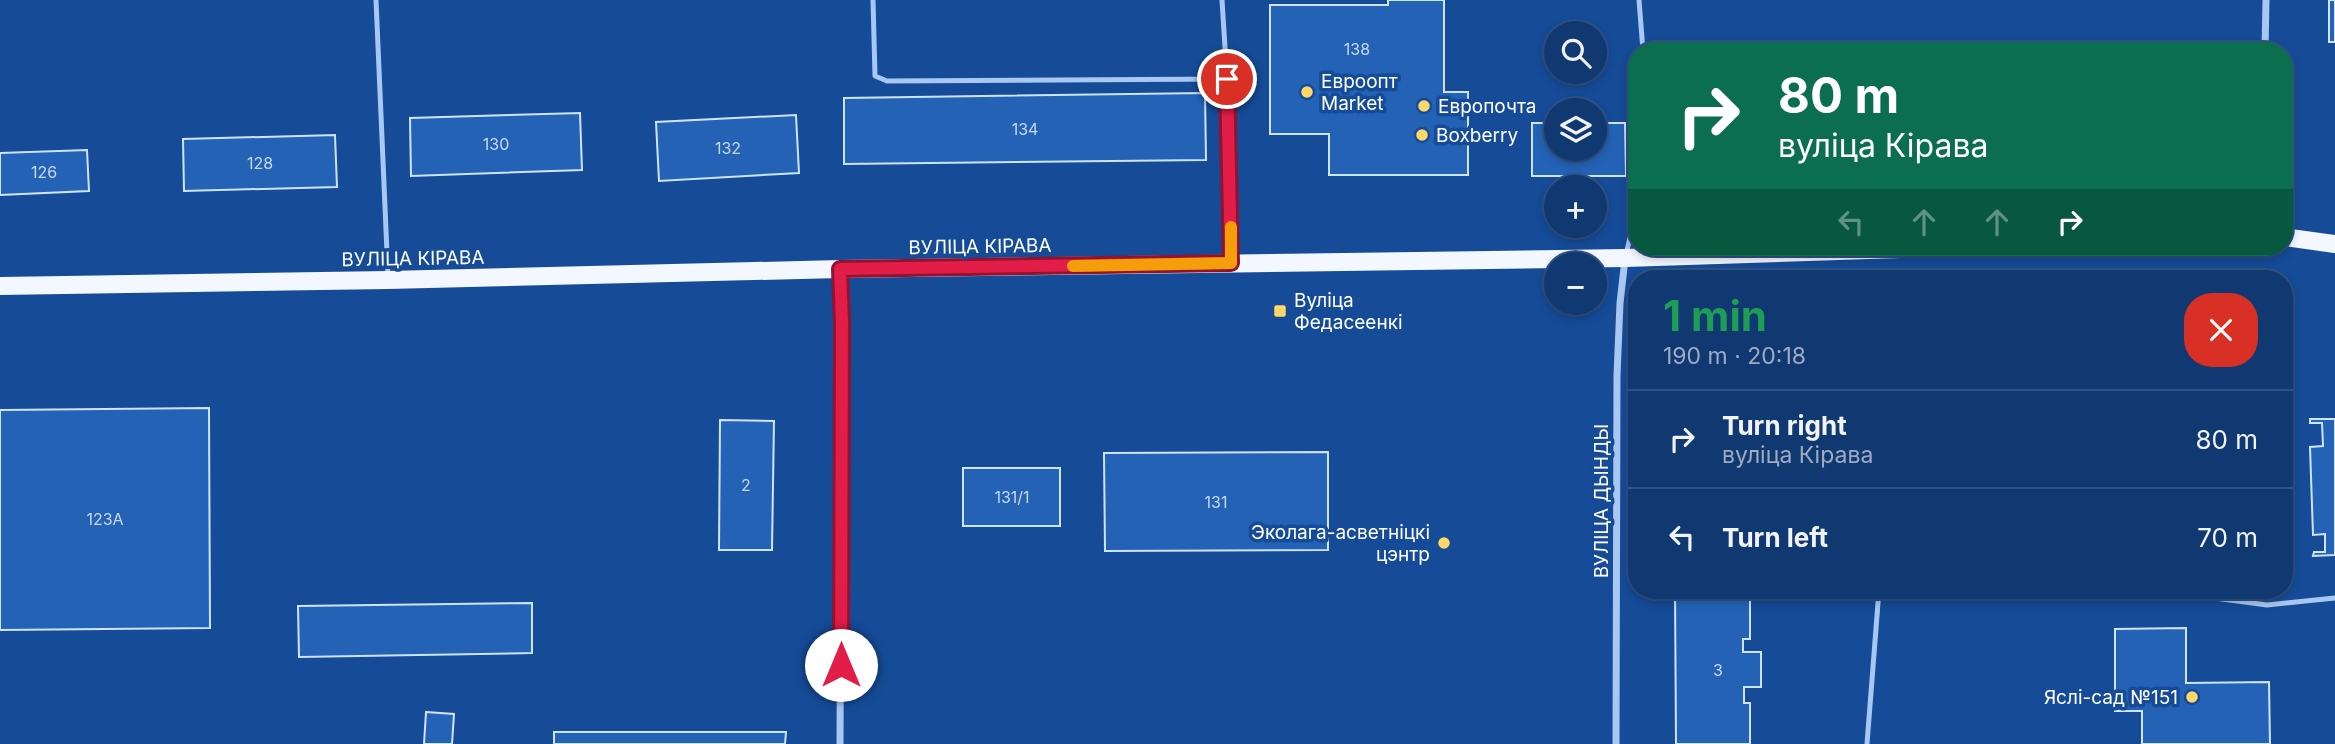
<!DOCTYPE html>
<meta charset="utf-8">
<style>
:root{--surface:#103871;--page:#1e4379;--text:#f1f3f6;--muted:#9cacc3;--line:#305284}
body{margin:0;font-family:Inter,sans-serif;background:var(--page);color:var(--text);height:100vh;display:flex;flex-direction:column;font-size:26px;white-space:nowrap}
*{box-sizing:border-box;margin:0}
p{font-size:23px;color:var(--muted)}
.icon{flex:none;width:38px;height:38px;fill:none;stroke:currentColor;stroke-width:2;stroke-linecap:round;stroke-linejoin:round}
.map{position:relative;flex:1;overflow:hidden}
.side{position:absolute;left:1628px;top:270px;width:665px;height:329px;display:flex;flex-direction:column;background:var(--surface);border-radius:28px;box-shadow:0 4px 10px #0003,0 0 0 2px var(--line)}
.side>*{flex:none}
.hud{position:absolute;left:1628px;top:42px;width:665px;height:214px;border-radius:28px;box-shadow:0 4px 10px #0003,0 0 0 2px var(--line);background:#0b6e4f;color:#fff;overflow:hidden}
.controls{position:absolute;left:1544px;top:21px;display:grid;gap:14px}
.controls a{display:grid;place-items:center;width:63px;height:63px;border-radius:50%;background:var(--surface);box-shadow:0 4px 10px #0003,0 0 0 2px var(--line);font-size:35px}
.pin{position:absolute;display:grid;place-items:center;width:60px;height:60px;color:#fff;margin:-30px;border:4px solid #fff;border-radius:50%;box-shadow:0 2px 7px #0007}
.me{position:absolute;width:77px;margin:-38px;rotate:0deg;stroke-linejoin:round;filter:drop-shadow(0 0 5px #0008)}
.turn{display:flex;align-items:center;gap:24px;height:147px;padding:0 35px;font-size:32px}
.turn .icon{width:91px;height:91px;stroke-width:2.5}
.turn b{display:block;font-size:49px;line-height:60px}
.lanes{display:flex;align-items:center;height:66px;padding:0 35px;background:#0003;justify-content:center;gap:35px;direction:ltr}
.lanes .off{opacity:.35}
.round{display:grid;place-items:center;flex:none;width:74px;height:74px;border-radius:28px;background:var(--page)}
.head{display:flex;align-items:center;justify-content:space-between;height:119px;padding:0 35px}
h1{font-size:42px;font-weight:700;line-height:52px;color:#1e9e55}
ul{padding:0;list-style:none}
li{display:flex;align-items:center;gap:21px;height:98px;padding:0 35px;border-top:2px solid var(--line)}
li div{flex:1}
li b{display:block;font-size:26px}
li em{font-style:normal}
.map>svg:first-child{display:block}
</style>
<div class="map">
<svg width="2335" height="744" viewBox="0 0 2335 744">
<rect width="100%" height="100%" fill="#154b97"/>
<g fill="#2462b6" stroke="#cfe3fc" stroke-width="2">
<polygon points="1388,0 1444,0 1444,92 1468,92 1468,175 1329,175 1329,134 1270,134 1270,5 1388,5"/>
<rect x="2329" y="0" width="6" height="42"/>
<polygon points="1205,93 1206,160 844,164 844,98"/>
<polygon points="580,113 582,170 411,176 410,118"/>
<polygon points="796,115 799,173 659,181 656,122"/>
<polygon points="1532,123 1556,123 1556,149 1594,149 1594,123 1625,123 1626,176 1532,176"/>
<polygon points="335,135 337,187 184,191 183,139"/>
<polygon points="87,150 89,191 0,195 0,153"/>
<polygon points="209,408 210,628 0,630 0,410"/>
<polygon points="2310,419 2335,419 2335,555 2313,556 2314,552 2325,552 2325,534 2313,535 2310,447 2323,446 2322,423 2310,423"/>
<polygon points="720,420 774,421 772,550 719,550"/>
<polygon points="1328,452 1328,550 1105,551 1104,453"/>
<rect x="963" y="468" width="97" height="58"/>
<polygon points="1675,590 1750,590 1750,639 1743,639 1743,652 1761,652 1761,687 1744,687 1744,703 1750,703 1750,744 1676,744"/>
<polygon points="532,603 532,653 299,657 298,606"/>
<polygon points="2186,628 2186,683 2269,682 2270,744 2142,744 2142,711 2115,711 2115,629"/>
<polygon points="426,712 454,714 452,744 424,744"/>
<polygon points="554,732 786,732 785,744 554,744"/>
</g>
<g fill="none" stroke-linecap="round" stroke-linejoin="round">
<g stroke="#a8c7f2" stroke-width="5">
<polyline points="376,0 388,276"/>
<polyline points="873,0 875,76 887,81 1227,79"/>
<polyline points="1222,0 1227,79 1231,259"/>
<polyline points="1639,0 1643,51"/>
<polyline points="1626,255 1636,211"/>
<polyline points="2185,590 2185,594 2267,605 2335,598"/>
<polyline points="1867,744 1879,590"/>
</g>
<g stroke="#a8c7f2" stroke-width="7">
<polyline points="2265,51 2266,0"/>
<polyline points="840,270 842,323 840,744"/>
<polyline points="1616,744 1617,376 1620,303 1625,259"/>
</g>
<g stroke="#f3f7ff" stroke-width="18">
<polyline points="2284,237 2335,244"/>
<polyline points="0,286 388,280 840,269 1625,258 1961,247"/>
</g>
</g>
<g fill="none" stroke-linecap="round" stroke-linejoin="round">
<g stroke="#92132f" stroke-width="18">
<polyline id="route" points="841,665 842,323 840,269 1231,263 1227,79"/>
</g>
<use href="#route" stroke="#e11d48" stroke-width="12"/>
<polyline stroke="#f59e0b" stroke-width="12" points="1073,266 1231,263 1231,227"/>
</g>
<g fill="#ffd769" stroke="#154b97" stroke-width="2.5">
<circle cx="1307" cy="92" r="7"/>
<circle cx="1424" cy="106" r="7"/>
<circle cx="1422" cy="135" r="7"/>
<rect x="1273" y="304" width="14" height="14" rx="3.5"/>
<circle cx="1444" cy="543" r="7"/>
<circle cx="2192" cy="697" r="7"/>
</g>
<g text-anchor="middle" stroke-width="7" stroke-linejoin="round" paint-order="stroke">
<g font-size="16" fill="#c8d8ed">
<text x="1357" y="55">138</text>
<text x="1025" y="135">134</text>
<text x="496" y="150">130</text>
<text x="728" y="154">132</text>
<text x="260" y="169">128</text>
<text x="44" y="178">126</text>
<text x="746" y="491">2</text>
<text x="1012" y="503">131/1</text>
<text x="1216" y="508">131</text>
<text x="105" y="525">123А</text>
<text x="1718" y="676">3</text>
</g>
<g font-size="19" fill="#fff" stroke="#154b97" text-anchor="start">
<text x="1321" y="88">Евроопт<tspan x="1321" dy="22">Market</tspan></text>
<text x="1438" y="113">Европочта</text>
<text x="1436" y="142">Boxberry</text>
<text x="1294" y="307">Вуліца<tspan x="1294" dy="22">Федасеенкі</tspan></text>
<text x="1430" y="539" text-anchor="end">Эколага-асветніцкі<tspan x="1430" dy="22">цэнтр</tspan></text>
<text x="2178" y="704" text-anchor="end">Яслі-сад №151</text>
</g>
<g font-size="19" fill="#fff" stroke="#154b97">
<text transform="translate(980 246) rotate(-1)" y="7">ВУЛІЦА КІРАВА</text>
<text transform="translate(413 258) rotate(-1)" y="7">ВУЛІЦА КІРАВА</text>
<text transform="translate(1601 501) rotate(-90)" y="7">ВУЛІЦА ДЫНДЫ</text>
</g>
</g>
</svg>
<div class="controls">
<a><svg class="icon" aria-label="search" viewBox="0 0 24 24"><circle cx="10" cy="10" r="6"/><path d="M15 15l6 6"/></svg></a>
<a><svg class="icon" aria-label="layers" viewBox="0 0 24 24"><path d="M12 4l9 5-9 5-9-5zM3 14l9 5 9-5"/></svg></a>
<a>+</a>
<a>−</a>
</div>
<div class="pin" style="left:1227px;top:79px;background:#d93025"><svg class="icon" aria-label="arrive" viewBox="0 0 24 24"><path d="M6 21V4h12l-3 4 3 4H6"/></svg></div>
<svg class="me" style="left:841px;top:665px" viewBox="-20 -20 40 40"><circle r="19" fill="#fff"/><path d="M0-13L10 11 0 6-10 11z" fill="#e11d48"/></svg>
<div class="hud">
<div class="turn"><svg class="icon" aria-label="right" viewBox="0 0 24 24"><path d="M7 20v-9h11M14 6l5 5-5 5"/></svg><div><b>80 m</b>вуліца Кірава</div></div>
<div class="lanes"><svg class="icon off" aria-label="left" viewBox="0 0 24 24"><path d="M17 20v-9H6M10 6l-5 5 5 5"/></svg><svg class="icon off" aria-label="ahead" viewBox="0 0 24 24"><path d="M12 20V5M6 11l6-6 6 6"/></svg><svg class="icon off" aria-label="ahead" viewBox="0 0 24 24"><path d="M12 20V5M6 11l6-6 6 6"/></svg><svg class="icon" aria-label="right" viewBox="0 0 24 24"><path d="M7 20v-9h11M14 6l5 5-5 5"/></svg></div>
</div>
<section class="side">
<div class="head"><div><h1>1 min</h1><p>190 m · 20:18</p></div><a class="round" style="background:#d93025;color:#fff"><svg class="icon" aria-label="close" viewBox="0 0 24 24"><path d="M6 6l12 12M18 6L6 18"/></svg></a></div>
<ul>
<li><svg class="icon" aria-label="right" viewBox="0 0 24 24"><path d="M7 20v-9h11M14 6l5 5-5 5"/></svg><div><b>Turn right</b><p>вуліца Кірава</p></div><em>80 m</em></li>
<li><svg class="icon" aria-label="left" viewBox="0 0 24 24"><path d="M17 20v-9H6M10 6l-5 5 5 5"/></svg><div><b>Turn left</b></div><em>70 m</em></li>
</ul>
</section>
</div>
